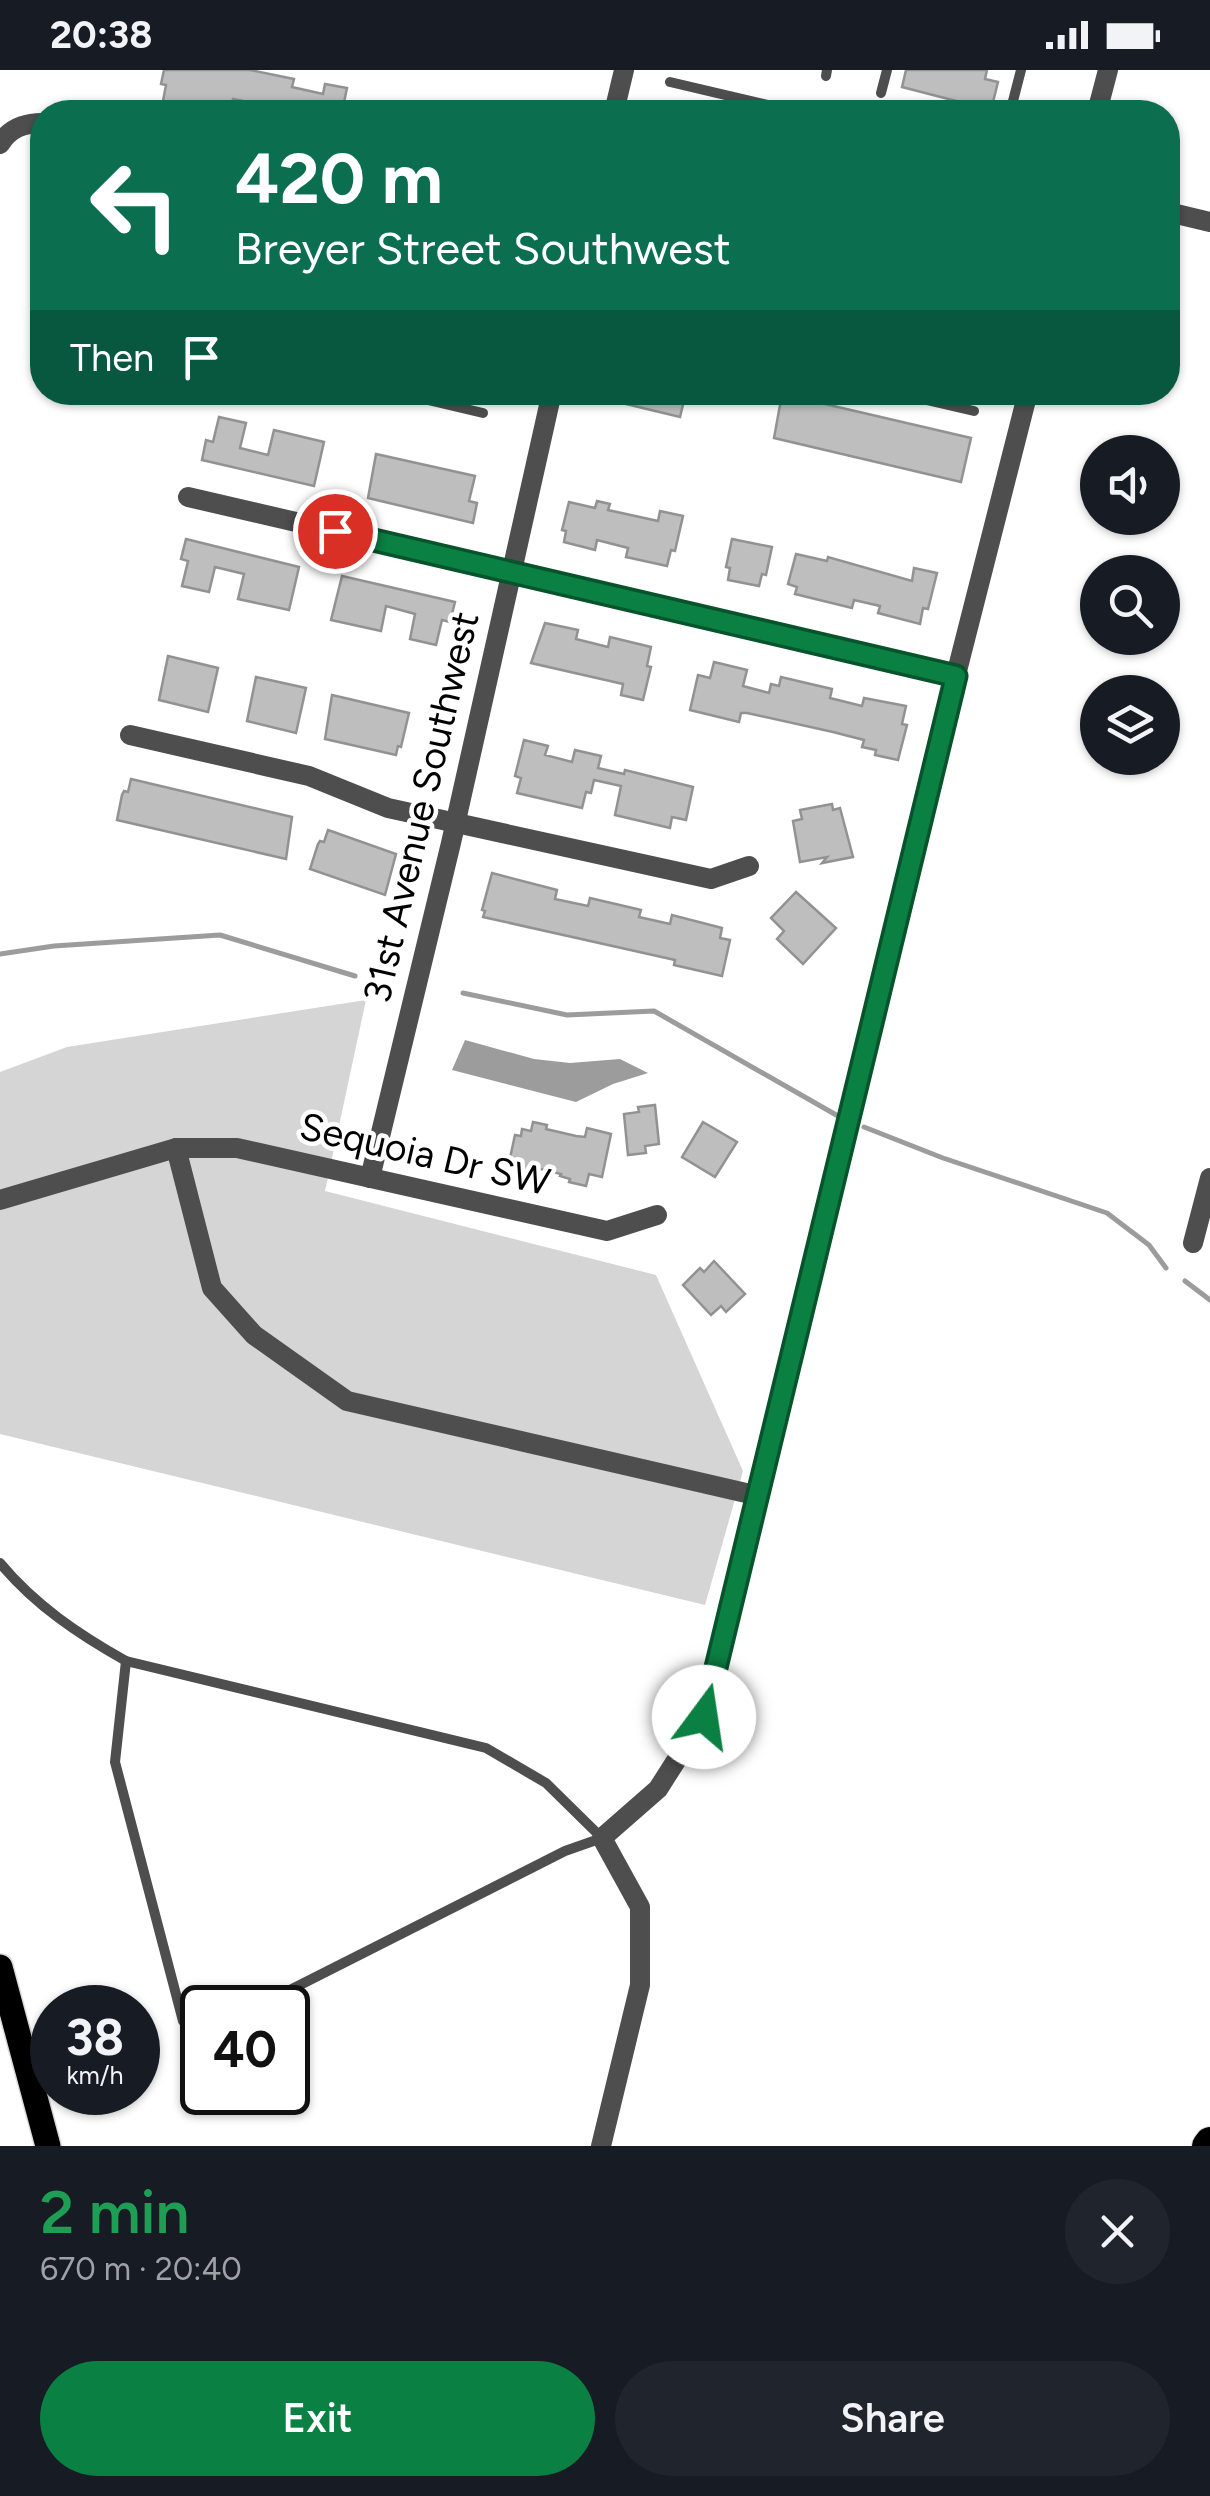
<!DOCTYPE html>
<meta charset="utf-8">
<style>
:root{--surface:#171b24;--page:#20242c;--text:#f1f3f6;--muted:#9ea1a6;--accent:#0b8043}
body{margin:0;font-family:Figtree,sans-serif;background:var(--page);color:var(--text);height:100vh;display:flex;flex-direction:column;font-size:38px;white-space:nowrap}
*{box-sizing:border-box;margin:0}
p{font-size:32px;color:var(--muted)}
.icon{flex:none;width:55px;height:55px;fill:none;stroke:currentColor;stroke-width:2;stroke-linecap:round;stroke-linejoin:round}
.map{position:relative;height:2076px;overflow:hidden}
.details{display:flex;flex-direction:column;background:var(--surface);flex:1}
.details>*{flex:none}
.guide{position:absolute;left:30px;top:30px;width:1150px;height:305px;border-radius:40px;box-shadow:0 2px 8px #0004;background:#0b6e4f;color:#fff;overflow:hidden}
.tools{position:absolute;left:1080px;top:365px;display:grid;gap:20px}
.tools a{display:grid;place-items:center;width:100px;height:100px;border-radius:50%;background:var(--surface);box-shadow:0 2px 8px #0004;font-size:50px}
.speed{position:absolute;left:30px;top:1915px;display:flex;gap:20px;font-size:50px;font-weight:700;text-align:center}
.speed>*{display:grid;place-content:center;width:130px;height:130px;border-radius:50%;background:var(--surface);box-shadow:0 2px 8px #0004;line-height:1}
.speed small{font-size:25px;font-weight:400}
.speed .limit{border:5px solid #111;border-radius:15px;background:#fff;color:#111}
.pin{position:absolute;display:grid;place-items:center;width:85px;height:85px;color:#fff;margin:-42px;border:5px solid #fff;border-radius:50%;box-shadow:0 2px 10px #0007}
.me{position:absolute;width:110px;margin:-55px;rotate:14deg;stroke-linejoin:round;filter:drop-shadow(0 0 8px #0008)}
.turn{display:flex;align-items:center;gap:35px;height:210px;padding:0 40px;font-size:45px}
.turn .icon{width:130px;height:130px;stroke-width:2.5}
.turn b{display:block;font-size:70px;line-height:85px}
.then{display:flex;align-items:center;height:95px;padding:0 40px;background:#0003;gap:20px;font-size:38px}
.round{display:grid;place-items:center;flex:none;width:105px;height:105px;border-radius:52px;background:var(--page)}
.headline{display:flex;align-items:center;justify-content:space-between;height:170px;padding:0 40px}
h1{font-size:60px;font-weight:600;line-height:75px;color:#1e9e55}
.primary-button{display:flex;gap:20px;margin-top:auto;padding:20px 40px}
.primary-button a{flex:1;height:115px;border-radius:60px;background:var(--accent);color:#fff;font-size:40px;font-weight:600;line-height:115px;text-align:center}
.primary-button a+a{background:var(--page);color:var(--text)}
.status{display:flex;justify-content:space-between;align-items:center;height:70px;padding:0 50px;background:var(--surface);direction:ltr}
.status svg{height:28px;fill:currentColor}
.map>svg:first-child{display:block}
</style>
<div class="status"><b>20:38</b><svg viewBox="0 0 49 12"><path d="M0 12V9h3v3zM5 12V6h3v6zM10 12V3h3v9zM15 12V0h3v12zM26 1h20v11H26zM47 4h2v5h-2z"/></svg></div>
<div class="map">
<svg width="1210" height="2076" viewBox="0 0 1210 2076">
<rect width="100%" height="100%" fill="#fff"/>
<polygon fill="#d5d5d5" points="366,930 325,1121 656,1205 743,1401 705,1535 0,1364 0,1002 67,977"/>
<polygon fill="#9c9c9c" points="465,970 534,989 570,993 620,989 648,1003 613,1014 576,1032 452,1000"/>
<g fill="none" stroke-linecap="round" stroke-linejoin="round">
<g stroke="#9c9c9c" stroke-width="5">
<polyline points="0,884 54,876 220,865 355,906"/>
<polyline points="463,923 567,945 654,941 838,1046"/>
<polyline points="864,1057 943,1088 1107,1143 1149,1175 1166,1198"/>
<polyline points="1185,1211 1210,1230"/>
</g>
</g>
<g fill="#bebebe" stroke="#929292" stroke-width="2.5">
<polygon points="164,0 250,0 294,9 292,17 323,24 325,14 347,18 342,42 256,42 258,34 233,29 230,42 211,42 163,31 166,15 161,14"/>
<polygon points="906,0 987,0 985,9 998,12 991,40 902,17"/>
<polygon points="602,322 686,322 680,347 601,328"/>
<polygon points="782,324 971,368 961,412 774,368"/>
<polygon points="219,347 246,353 240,378 268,385 274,360 324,372 314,416 202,390 206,370 213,372"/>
<polygon points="376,384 475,406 469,431 477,433 473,453 368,428"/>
<polygon points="597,431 610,434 608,440 658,451 660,441 683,446 675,481 671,480 667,496 626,487 628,478 597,470 595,480 564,472 566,461 562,460 569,432 595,438"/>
<polygon points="186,469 299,497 289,540 238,529 244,504 215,497 209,522 182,516 188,491 181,489"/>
<polygon points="732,469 772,477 766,505 762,504 759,516 728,510 730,498 726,497"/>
<polygon points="796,484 827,491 828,487 912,511 914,498 937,503 928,539 923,538 920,554 878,543 880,536 854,530 852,538 795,524 797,517 788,514"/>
<polygon points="342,506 455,532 450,552 442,550 436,575 410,569 415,544 386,536 381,561 331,550"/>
<polygon points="545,553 578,560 576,569 608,577 610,567 651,577 647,596 651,597 643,630 621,625 623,614 531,593"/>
<polygon points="168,586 218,598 208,642 159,630"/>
<polygon points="714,592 747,600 743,616 769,623 771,614 779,616 781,607 832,619 830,628 862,636 864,628 906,636 902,654 907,655 898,690 875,685 876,680 862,677 864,670 833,662 747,643 741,643 739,652 690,640 698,605 710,608"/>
<polygon points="256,607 306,618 296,663 247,651"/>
<polygon points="332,625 409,643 401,677 398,676 396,685 325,669"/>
<polygon points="524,670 548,676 545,685 572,692 575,680 601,686 598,698 624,704 625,700 693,717 686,750 672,747 670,758 615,745 621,716 594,710 591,723 586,722 582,738 517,723 521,708 515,706"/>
<polygon points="131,709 292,747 286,789 117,750 122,725 124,721 128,722"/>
<polygon points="832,734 833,740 840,738 853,787 822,793 827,787 800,792 793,751 802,749 800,740"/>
<polygon points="328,760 396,784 385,825 310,799 318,774 320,771 324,772"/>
<polygon points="492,803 557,820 555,829 588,836 590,828 641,840 639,847 670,854 672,845 722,858 720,868 730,870 722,906 674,895 675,890 483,847 485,841 482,840"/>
<polygon points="796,822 836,858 803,894 777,869 784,861 771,848"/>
<polygon points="655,1035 659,1074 645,1076 646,1083 628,1085 624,1044 639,1042 638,1037"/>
<polygon points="533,1052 547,1055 546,1059 576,1066 585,1067 587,1058 611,1064 602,1107 589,1104 586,1116 569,1112 570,1109 560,1106 561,1104 536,1098 534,1104 508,1097 515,1065 521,1066 522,1059 531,1061"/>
<polygon points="703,1052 737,1072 715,1107 682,1087"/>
<polygon points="714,1191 745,1224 726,1242 721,1236 711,1245 683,1215 700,1198 704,1202"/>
</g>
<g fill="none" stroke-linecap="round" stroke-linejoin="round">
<g stroke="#dbdbdb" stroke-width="28">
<polyline id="primary" points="0,1897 48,2076"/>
</g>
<g stroke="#dbdbdb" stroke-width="32">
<polyline id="motorway" points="1207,2076 1210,2072"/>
</g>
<g stroke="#4e4e4e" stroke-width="10">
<polyline points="826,6 827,0"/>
<polyline points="670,12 797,42"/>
<polyline points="881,23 887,0"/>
<polyline points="1014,42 1013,31 1021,0"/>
<polyline points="394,322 483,343"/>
<polyline points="892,322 974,341"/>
<path d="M0,1493C35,1535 78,1564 126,1591"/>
<polyline points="202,1945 183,1951 115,1692 126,1591 486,1678 546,1713 602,1768 565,1781 290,1920 230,1938"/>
</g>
<g stroke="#4e4e4e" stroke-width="20">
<path d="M0,74C10,58 24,53 42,53"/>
<polyline points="1168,142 1210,152"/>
<polyline points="188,427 956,605"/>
<polyline points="130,665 309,706 388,738 711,809 749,796"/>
<polyline points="176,1078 212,1218 254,1265 347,1331 759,1426"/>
<polyline points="0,1130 176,1078 237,1078 607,1161 657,1145"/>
<polyline points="1193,1173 1210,1108"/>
</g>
<g stroke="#4e4e4e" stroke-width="20">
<polyline points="614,42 624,0"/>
<polyline points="1097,42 1108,0"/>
<polyline points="370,1108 451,773 552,322"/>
<polyline points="601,2076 640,1915 640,1837 602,1768 658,1719 704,1647 956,605 1028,322"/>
</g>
<use href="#primary" stroke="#000" stroke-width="25"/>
<use href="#motorway" stroke="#000" stroke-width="30"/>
</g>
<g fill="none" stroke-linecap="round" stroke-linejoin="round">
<g stroke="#07532c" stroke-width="25">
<polyline id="route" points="335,461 956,606 704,1647"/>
</g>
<use href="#route" stroke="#0b8043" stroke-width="18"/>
</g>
<g text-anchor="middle" stroke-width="9" stroke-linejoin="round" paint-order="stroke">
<g font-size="38" fill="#000" stroke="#fff">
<text transform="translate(421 737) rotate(-77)" y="13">31st Avenue Southwest</text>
<text transform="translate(425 1084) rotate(13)" y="13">Sequoia Dr SW</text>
</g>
</g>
</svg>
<div class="tools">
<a><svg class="icon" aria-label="sound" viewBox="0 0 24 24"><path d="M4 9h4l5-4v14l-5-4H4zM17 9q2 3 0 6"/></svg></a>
<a><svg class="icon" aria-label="search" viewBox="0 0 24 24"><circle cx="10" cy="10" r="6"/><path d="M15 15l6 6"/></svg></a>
<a><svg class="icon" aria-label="layers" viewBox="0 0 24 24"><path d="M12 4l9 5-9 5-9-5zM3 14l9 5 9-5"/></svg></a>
</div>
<div class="speed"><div>38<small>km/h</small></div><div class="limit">40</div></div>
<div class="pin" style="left:335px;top:461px;background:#d93025"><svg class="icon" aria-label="arrive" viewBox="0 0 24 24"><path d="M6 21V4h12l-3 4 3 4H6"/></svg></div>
<svg class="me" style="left:704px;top:1647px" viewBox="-20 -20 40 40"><circle r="19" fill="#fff"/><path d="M0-13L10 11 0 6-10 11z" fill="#0b8043"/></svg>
<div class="guide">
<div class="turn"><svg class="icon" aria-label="left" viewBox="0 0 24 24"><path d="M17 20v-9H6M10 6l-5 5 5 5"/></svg><div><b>420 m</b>Breyer Street Southwest</div></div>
<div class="then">Then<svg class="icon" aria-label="arrive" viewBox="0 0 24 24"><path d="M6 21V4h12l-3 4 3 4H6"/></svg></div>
</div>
</div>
<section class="details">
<div class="headline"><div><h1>2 min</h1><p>670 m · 20:40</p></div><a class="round"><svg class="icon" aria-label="close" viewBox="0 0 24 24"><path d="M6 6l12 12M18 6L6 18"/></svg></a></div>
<div class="primary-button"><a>Exit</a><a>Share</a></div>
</section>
